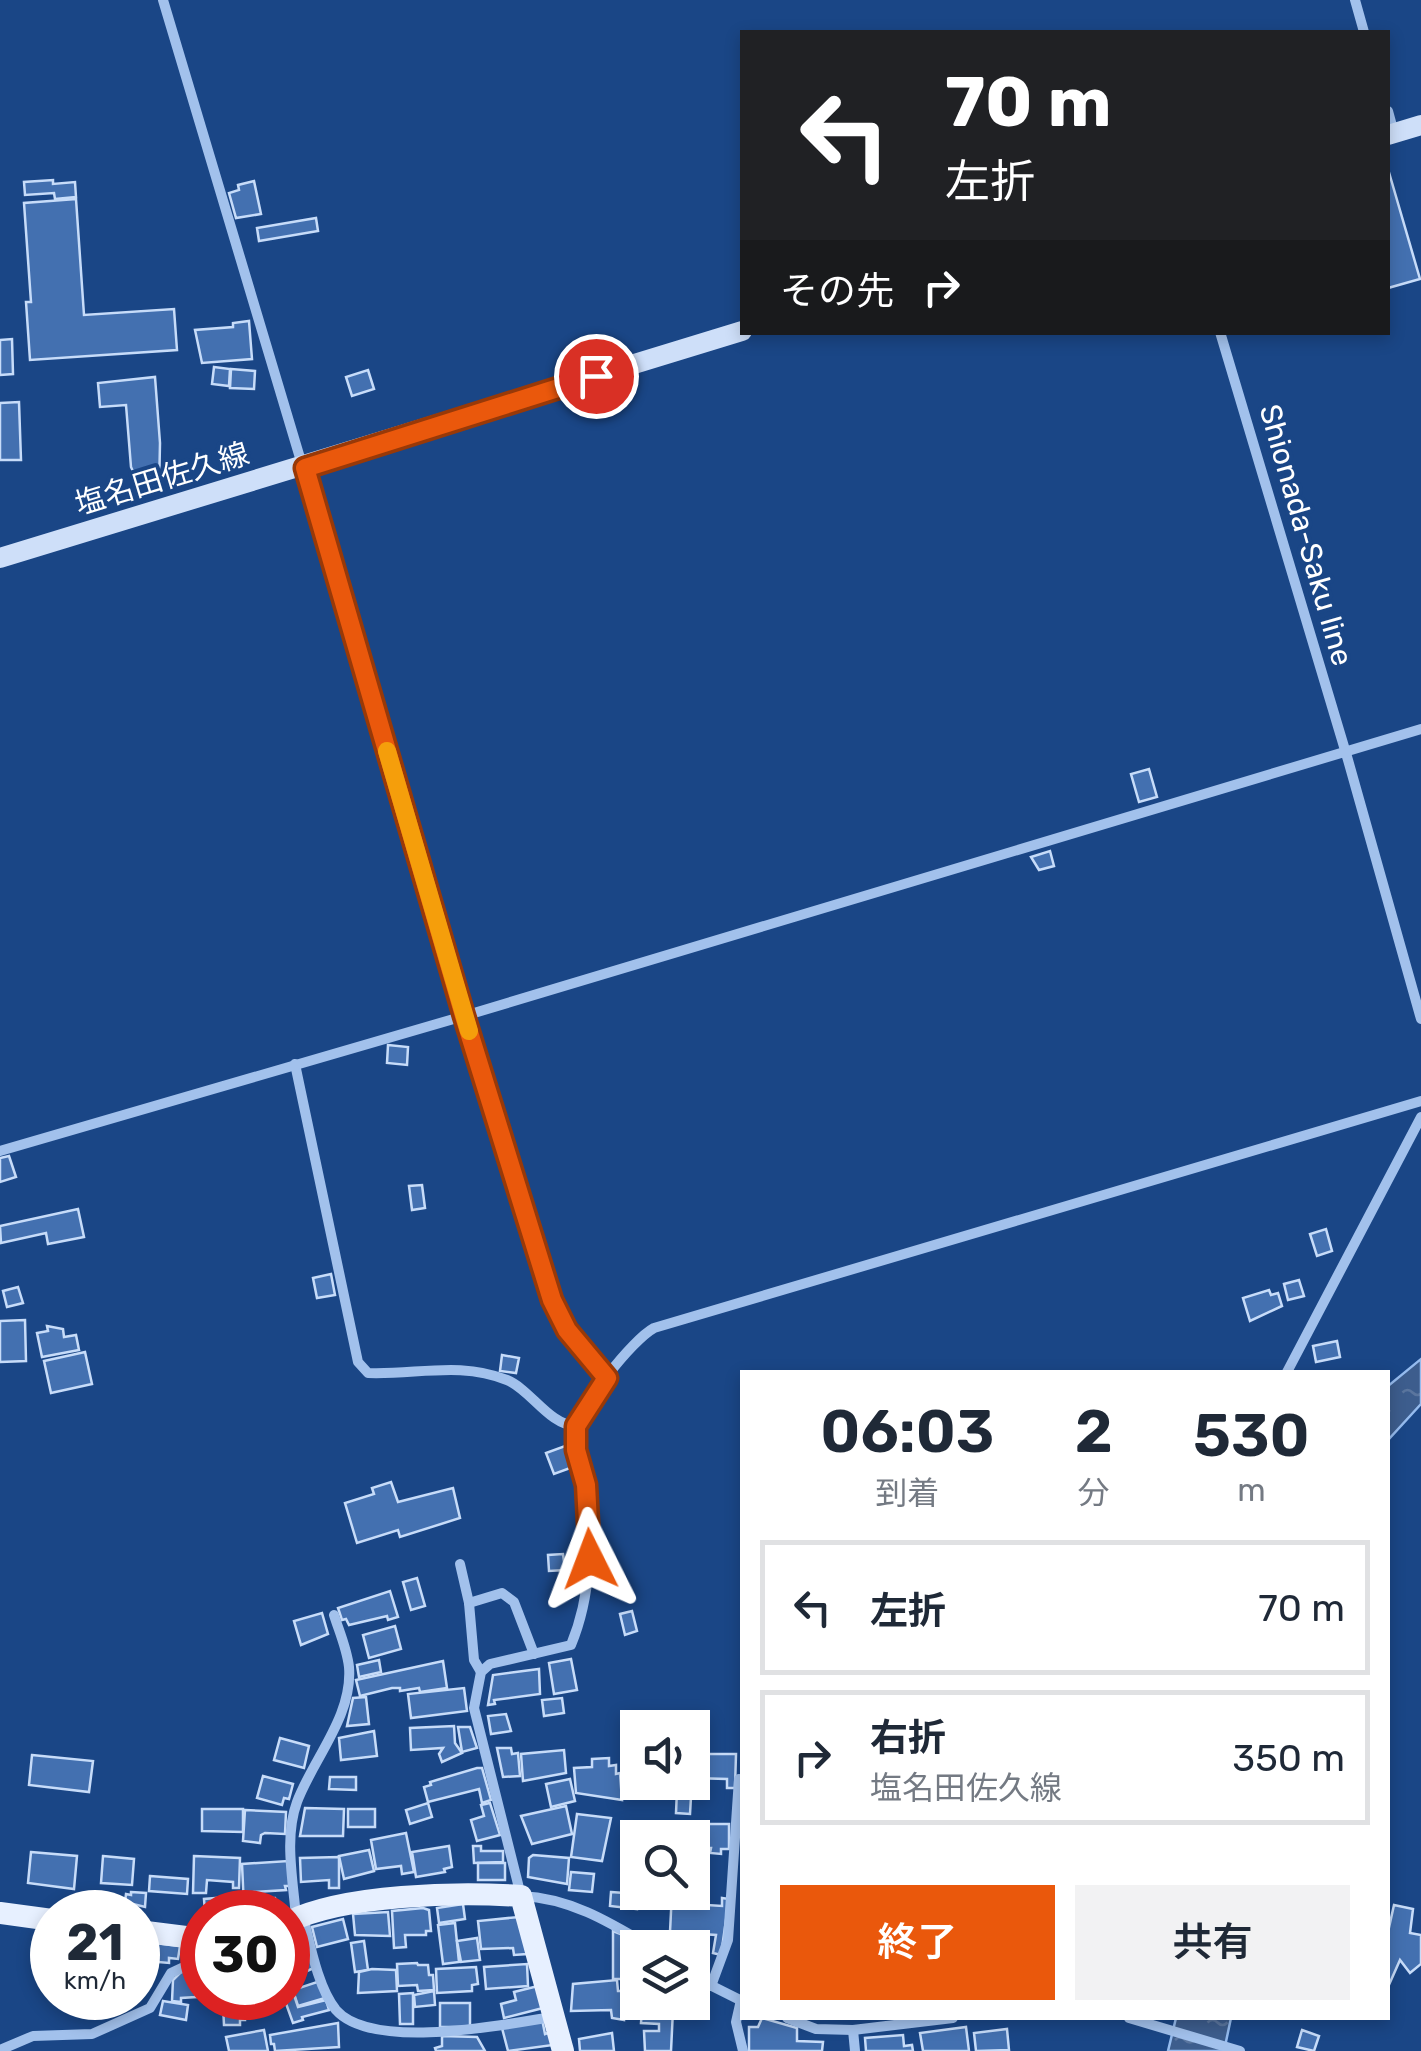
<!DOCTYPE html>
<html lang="ja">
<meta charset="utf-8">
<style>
:root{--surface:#fff;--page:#f2f2f3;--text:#1f2937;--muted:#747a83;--line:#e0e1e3;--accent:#ea580c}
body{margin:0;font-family:Rubik,"Noto Sans JP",sans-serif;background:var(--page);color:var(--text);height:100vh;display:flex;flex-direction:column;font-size:38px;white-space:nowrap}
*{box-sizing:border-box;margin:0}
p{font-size:32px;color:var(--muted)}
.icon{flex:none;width:55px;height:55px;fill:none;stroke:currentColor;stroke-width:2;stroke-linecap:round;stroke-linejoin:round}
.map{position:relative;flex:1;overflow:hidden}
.sheet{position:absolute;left:740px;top:1370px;width:650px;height:650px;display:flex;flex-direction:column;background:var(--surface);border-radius:0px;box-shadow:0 5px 15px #0003}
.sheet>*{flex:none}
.hud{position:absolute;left:740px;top:30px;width:650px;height:305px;border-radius:0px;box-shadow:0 5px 15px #0003;background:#202124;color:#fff;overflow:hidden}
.tools{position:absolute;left:620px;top:1710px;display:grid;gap:20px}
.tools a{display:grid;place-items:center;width:90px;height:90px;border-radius:0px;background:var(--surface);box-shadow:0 5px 15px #0003;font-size:50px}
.speed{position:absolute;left:30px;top:1890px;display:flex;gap:20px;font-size:50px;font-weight:700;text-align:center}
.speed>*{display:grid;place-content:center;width:130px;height:130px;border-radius:50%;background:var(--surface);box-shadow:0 5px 15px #0003;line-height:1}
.speed small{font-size:25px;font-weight:400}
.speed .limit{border:15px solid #d22;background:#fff;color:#111}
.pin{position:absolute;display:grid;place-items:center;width:85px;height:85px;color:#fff;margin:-42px;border:5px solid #fff;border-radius:50%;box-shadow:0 2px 10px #0007}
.me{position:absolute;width:110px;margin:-55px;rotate:357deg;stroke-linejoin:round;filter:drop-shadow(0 0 8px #0008)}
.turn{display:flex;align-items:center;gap:35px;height:210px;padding:0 40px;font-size:45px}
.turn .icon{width:130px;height:130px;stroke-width:2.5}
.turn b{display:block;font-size:70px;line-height:85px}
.then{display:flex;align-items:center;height:95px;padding:0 40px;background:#0003;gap:20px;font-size:38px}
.eta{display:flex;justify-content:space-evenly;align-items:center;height:170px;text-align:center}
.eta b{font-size:60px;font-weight:600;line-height:70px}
.cta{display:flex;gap:20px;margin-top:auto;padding:20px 40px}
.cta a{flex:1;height:115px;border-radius:0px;background:var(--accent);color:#fff;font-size:40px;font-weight:600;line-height:115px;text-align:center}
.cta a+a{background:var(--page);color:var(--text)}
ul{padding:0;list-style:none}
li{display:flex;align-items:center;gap:30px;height:135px;margin:0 20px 15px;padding:0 20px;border:5px solid var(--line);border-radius:0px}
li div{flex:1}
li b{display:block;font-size:38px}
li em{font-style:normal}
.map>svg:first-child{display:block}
</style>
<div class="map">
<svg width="1421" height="2051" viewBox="0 0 1421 2051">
<defs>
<pattern id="water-ripples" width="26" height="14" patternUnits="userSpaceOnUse" patternTransform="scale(2.5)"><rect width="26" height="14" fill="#3d5d8d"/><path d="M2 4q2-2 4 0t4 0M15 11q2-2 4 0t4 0" fill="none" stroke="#5a759e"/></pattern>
</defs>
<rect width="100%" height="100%" fill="#1a4686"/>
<g fill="url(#water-ripples)" stroke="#95bbee" stroke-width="2.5">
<polygon points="1421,1359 1421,1404 1388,1440 1388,1386"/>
<polygon points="1176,2018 1231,2018 1224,2051 1168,2051"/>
</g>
<g fill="#4370b0" stroke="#c7dcf9" stroke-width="2.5">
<polygon points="1388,169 1420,279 1388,288"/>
<polygon points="53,180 53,184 75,182 76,197 55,199 54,193 25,195 24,182"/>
<polygon points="254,181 261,214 236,218 229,193 239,190 238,185"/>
<polygon points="76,199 84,315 174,309 177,350 30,360 26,302 31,302 24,203"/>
<polygon points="316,218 318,231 259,241 257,228"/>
<polygon points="249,321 252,359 202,363 195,330 233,327 233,323"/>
<polygon points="12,339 13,374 0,375 0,340"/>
<polygon points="214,367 230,369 229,386 212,384"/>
<polygon points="231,369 255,371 254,389 230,388"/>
<polygon points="368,370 374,389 352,396 346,377"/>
<polygon points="155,377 160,443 159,490 142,491 131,467 126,405 100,407 98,383"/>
<polygon points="19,402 21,460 0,460 0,403"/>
<polygon points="1149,769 1157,797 1139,802 1131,774"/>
<polygon points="1050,851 1054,866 1039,870 1031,857"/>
<polygon points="388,1045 408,1047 407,1065 387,1063"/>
<polygon points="9,1156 16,1177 0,1182 0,1158"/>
<polygon points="422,1185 425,1208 412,1210 409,1186"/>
<polygon points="78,1209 84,1237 48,1244 46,1233 1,1243 0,1226"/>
<polygon points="1326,1229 1332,1251 1317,1256 1310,1234"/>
<polygon points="331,1274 335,1295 317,1298 313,1278"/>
<polygon points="1299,1280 1304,1296 1288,1300 1284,1284"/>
<polygon points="18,1287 23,1303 7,1307 3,1291"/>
<polygon points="1269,1290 1271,1295 1278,1293 1282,1306 1250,1321 1243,1298"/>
<polygon points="25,1320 26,1361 0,1362 0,1321"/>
<polygon points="47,1326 63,1329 64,1337 76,1335 79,1350 42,1357 37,1333 48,1331"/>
<polygon points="1337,1341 1340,1357 1316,1362 1313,1346"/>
<polygon points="85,1352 92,1384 51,1393 44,1361"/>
<polygon points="502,1355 519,1358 516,1373 500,1371"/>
<polygon points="565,1446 573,1467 554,1474 546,1453"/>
<polygon points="391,1482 398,1502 453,1488 460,1518 400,1537 398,1530 357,1543 345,1503 374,1494 372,1488"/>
<polygon points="563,1554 565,1570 549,1571 548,1555"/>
<polygon points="417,1578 425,1606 411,1610 403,1582"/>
<polygon points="390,1591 398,1617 388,1620 387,1616 349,1625 346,1619 342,1620 338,1608"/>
<polygon points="632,1611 637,1631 625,1635 620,1614"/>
<polygon points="322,1613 328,1634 301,1645 294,1621"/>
<polygon points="395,1626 401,1649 369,1658 363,1635"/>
<polygon points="571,1659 577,1690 554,1694 549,1663"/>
<polygon points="379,1660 381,1672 359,1677 357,1665"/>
<polygon points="443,1661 447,1688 420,1692 419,1688 400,1691 400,1688 392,1688 360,1696 356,1680"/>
<polygon points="539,1669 540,1694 494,1700 495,1704 488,1705 493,1675"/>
<polygon points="464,1688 467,1711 411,1718 408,1694"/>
<polygon points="366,1697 369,1724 347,1726 353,1698"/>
<polygon points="562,1698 564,1713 544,1716 542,1700"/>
<polygon points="506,1714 511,1731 491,1734 488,1716"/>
<polygon points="454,1726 455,1743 462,1753 442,1762 439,1754 443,1748 411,1750 410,1728"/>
<polygon points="458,1727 470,1727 477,1748 462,1752"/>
<polygon points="374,1731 377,1756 341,1760 339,1738"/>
<polygon points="280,1738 309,1746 304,1768 274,1760"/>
<polygon points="497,1748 511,1748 512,1754 518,1753 520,1776 503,1777"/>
<polygon points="564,1750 566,1773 523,1781 521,1754"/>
<polygon points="701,1754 736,1754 735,1788 727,1788 727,1779 692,1778 692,1759 701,1760"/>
<polygon points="32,1755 93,1761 89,1792 29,1785"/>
<polygon points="609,1758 609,1766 616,1765 616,1774 620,1773 622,1800 576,1793 574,1768 592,1767 592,1759"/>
<polygon points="629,1764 638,1765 638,1782 661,1782 660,1792 624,1791 624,1772 629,1773"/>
<polygon points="477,1768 482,1768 491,1800 482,1803 479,1789 428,1802 424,1787 431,1785 430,1782"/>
<polygon points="263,1776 293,1784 289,1799 284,1798 282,1805 257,1798"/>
<polygon points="330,1777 356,1777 356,1790 329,1789"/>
<polygon points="570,1779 575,1801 551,1807 546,1784"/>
<polygon points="677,1790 697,1792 698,1796 691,1797 690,1814 676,1813"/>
<polygon points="428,1803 432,1817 410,1824 406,1810"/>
<polygon points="490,1803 500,1835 477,1841 471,1820 484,1816 481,1805"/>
<polygon points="566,1806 572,1834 532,1844 521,1816"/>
<polygon points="305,1808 344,1809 343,1836 300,1836"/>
<polygon points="202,1809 243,1809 243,1832 202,1831"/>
<rect x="348" y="1809" width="27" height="18"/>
<polygon points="245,1810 286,1812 285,1834 265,1833 261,1835 260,1843 243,1841"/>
<polygon points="577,1814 611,1818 602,1861 571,1857"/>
<polygon points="691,1824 729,1824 729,1849 721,1849 721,1854 710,1853 711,1848 692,1848"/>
<polygon points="406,1833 414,1872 402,1874 401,1866 376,1869 371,1840"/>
<polygon points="449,1846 452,1867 444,1869 445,1872 416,1877 412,1852"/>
<polygon points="473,1846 481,1846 481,1851 503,1851 503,1862 474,1863"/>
<polygon points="369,1850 374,1871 344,1879 339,1856"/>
<polygon points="31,1852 77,1856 74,1889 28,1883"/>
<polygon points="533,1855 569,1858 567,1884 528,1877 529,1858"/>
<polygon points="103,1856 134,1859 132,1885 101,1883"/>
<polygon points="194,1856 240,1858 239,1888 233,1888 233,1882 207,1880 206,1893 193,1893"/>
<polygon points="339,1857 339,1888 329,1888 329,1880 301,1882 300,1858"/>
<polygon points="288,1861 290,1886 285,1886 286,1890 254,1892 255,1906 244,1907 242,1864"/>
<rect x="478" y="1863" width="27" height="17"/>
<polygon points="571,1872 594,1874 592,1892 569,1890"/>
<polygon points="150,1876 188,1879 187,1894 149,1891"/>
<polygon points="131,1892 146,1893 145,1907 125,1902 126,1894 131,1895"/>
<polygon points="611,1892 638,1894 637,1909 610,1906"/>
<polygon points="672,1892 692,1892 691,1904 722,1906 722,1898 729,1899 721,1955 713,1953 716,1935 670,1932"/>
<polygon points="240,1896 242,1912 205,1912 204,1899"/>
<polygon points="275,1898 280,1912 256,1912 255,1905 263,1904 263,1899"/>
<polygon points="463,1904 465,1919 439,1923 437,1908"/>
<polygon points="1394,1905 1413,1909 1410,1933 1421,1935 1421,1964 1410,1973 1400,1960 1388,1987 1388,1932"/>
<polygon points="423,1908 429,1910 431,1931 426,1931 426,1935 405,1935 406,1947 394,1948 392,1911"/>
<polygon points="388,1912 390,1936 355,1935 353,1914"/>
<polygon points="519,1917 527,1954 514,1955 513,1948 481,1949 478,1921"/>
<polygon points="343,1919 348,1939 317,1947 312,1927"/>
<polygon points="455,1923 459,1962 443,1964 438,1925"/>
<polygon points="303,1931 314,1968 307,1971 304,1961 288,1966 288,1936"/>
<polygon points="613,1931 623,1935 623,1955 626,1955 626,1949 632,1942 641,1948 638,1948 638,1991 627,1991 624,1979 613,1979"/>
<polygon points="477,1938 480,1960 461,1962 457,1941"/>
<polygon points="364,1941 368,1970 355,1972 351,1943"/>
<polygon points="147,1942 180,1946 178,1959 169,1958 169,1963 147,1961"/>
<polygon points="417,1963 418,1965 428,1965 429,1975 433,1975 434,1990 418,1991 417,1985 398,1986 397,1964"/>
<polygon points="527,1964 528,1986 486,1989 484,1967"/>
<polygon points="476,1967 478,1984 472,1985 472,1991 437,1993 436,1969"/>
<polygon points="372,1969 396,1970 397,1991 358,1993 359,1972"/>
<polygon points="202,1971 202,1993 195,1993 196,1997 181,1998 181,2002 172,2001 173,1980 181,1972"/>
<polygon points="617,1980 618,1991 624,1991 624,2020 612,2018 611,2010 571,2011 573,1984"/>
<polygon points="320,1981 325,1998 298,2006 293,1990"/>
<polygon points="291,1986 298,2007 326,2000 329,2010 302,2017 303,2020 293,2023 284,1998 288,1998 288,1987"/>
<polygon points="538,1986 543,2008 504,2018 501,2004 516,2000 514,1992"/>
<polygon points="434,1991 435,2005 415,2007 414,1995"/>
<polygon points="413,1993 413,2024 400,2024 399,1994"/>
<polygon points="163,2001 188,2005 186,2020 160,2015"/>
<rect x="440" y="2003" width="30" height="24"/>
<polygon points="223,2005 245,2005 245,2020 240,2020 240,2025 224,2025"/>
<polygon points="642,2009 673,2010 671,2051 645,2051 644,2031 659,2031 659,2024 641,2023"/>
<polygon points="762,2018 797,2028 797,2041 823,2042 822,2051 749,2051 749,2027 758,2027"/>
<polygon points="542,2019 545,2034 551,2032 553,2045 508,2051 502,2028"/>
<polygon points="338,2023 339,2047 275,2051 274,2044 271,2044 270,2035"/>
<polygon points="966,2027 969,2051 923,2051 920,2033"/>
<polygon points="1007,2029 1009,2050 976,2051 974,2033"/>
<polygon points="264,2030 268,2051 229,2051 226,2037"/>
<polygon points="1302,2030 1319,2036 1314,2051 1297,2047"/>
<polygon points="612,2033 614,2051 580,2051 579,2039"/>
<polygon points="903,2035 904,2046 912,2045 913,2051 866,2051 865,2038"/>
<polygon points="442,2036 477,2037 485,2051 436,2051 435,2048 442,2046"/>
</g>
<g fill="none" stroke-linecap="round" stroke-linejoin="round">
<g stroke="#a2c1ec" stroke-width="10">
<polyline points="163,0 552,1300 567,1330 607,1378"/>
<polyline points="1355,0 1364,32"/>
<polyline points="1388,111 1394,133"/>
<polyline points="1220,332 1348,760 1421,1019"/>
<path d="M295,1064L358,1362L368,1373C416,1375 460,1361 507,1380C531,1390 549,1425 576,1426"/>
<polyline points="0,1151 464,1016 1421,729"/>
<polyline points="1287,1372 1421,1117"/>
<polyline points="460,1564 469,1603 474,1660 481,1672"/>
<polyline points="469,1603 502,1593 514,1602 534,1654"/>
<path d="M303,1916C310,1944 318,1988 336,2010C372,2051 503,2025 552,2017"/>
<path d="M296,1917C293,1880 284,1837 297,1802C313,1759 353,1716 349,1667C347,1649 339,1631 334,1615"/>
<path d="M653,1948C611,1923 571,1898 521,1896L474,1708L481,1672L490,1664L571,1645C591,1597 594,1535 585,1484C582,1466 574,1451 576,1431C579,1407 632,1340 654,1328L1421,1101"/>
<polyline points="692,1976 742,2001"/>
<polyline points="711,1986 728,1940 739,1779"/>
<polyline points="741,2000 736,2022 743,2051"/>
<polyline points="787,2018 816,2029 853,2030 953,2018"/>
<polyline points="1129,2018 1240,2051"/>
<polyline points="853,2030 855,2051"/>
<polyline points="0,2050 33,2036 92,2034 150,2008 171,1973 188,1965 198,1939"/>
</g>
<g stroke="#cedff9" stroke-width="20">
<polyline points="1388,135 1421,125"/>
<polyline points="0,558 742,331"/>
</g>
<g stroke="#e7f0ff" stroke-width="22">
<polyline points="0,1913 52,1920"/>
<path d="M288,1922C345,1894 457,1892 521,1896L563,2051"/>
<polyline points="138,1931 202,1939"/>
</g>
</g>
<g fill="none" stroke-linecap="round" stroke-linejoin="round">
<g stroke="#983908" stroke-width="25">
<polyline id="route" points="590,1559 586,1485 576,1450 576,1426 607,1378 567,1330 552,1300 464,1016 305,468 596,376"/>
</g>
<use href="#route" stroke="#ea580c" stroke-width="18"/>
<polyline stroke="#f59e0b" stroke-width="18" points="387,751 469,1031"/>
</g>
<g text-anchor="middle" stroke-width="8" stroke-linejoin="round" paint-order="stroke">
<g font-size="30" fill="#fff" stroke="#1a4686">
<text transform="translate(162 479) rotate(-17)" y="10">塩名田佐久線</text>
<text transform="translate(1306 535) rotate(74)" y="10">Shionada-Saku line</text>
</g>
</g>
</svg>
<div class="tools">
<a><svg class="icon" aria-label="sound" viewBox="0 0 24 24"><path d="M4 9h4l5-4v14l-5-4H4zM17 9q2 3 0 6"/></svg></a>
<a><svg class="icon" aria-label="search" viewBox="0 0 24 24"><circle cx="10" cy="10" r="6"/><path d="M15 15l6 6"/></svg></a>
<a><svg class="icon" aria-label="layers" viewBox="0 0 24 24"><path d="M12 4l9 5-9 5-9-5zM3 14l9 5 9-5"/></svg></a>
</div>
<div class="speed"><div>21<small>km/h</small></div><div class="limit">30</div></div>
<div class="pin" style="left:596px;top:376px;background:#d93025"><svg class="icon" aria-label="arrive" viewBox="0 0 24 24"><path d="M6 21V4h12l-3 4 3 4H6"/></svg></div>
<svg class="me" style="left:590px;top:1559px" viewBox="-20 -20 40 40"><path d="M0-17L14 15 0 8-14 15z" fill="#ea580c" stroke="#fff" stroke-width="4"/></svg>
<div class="hud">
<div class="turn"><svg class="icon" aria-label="left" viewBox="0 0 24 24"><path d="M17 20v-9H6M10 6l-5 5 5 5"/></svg><div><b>70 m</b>左折</div></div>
<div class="then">その先<svg class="icon" aria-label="right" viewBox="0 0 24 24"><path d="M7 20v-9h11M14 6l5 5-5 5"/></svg></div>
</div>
<section class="sheet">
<div class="eta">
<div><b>06:03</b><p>到着</p></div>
<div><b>2</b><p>分</p></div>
<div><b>530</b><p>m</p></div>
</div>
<ul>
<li><svg class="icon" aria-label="left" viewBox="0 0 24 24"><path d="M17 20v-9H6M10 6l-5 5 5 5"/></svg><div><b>左折</b></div><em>70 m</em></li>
<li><svg class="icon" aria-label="right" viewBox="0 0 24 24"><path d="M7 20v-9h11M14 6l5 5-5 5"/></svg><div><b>右折</b><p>塩名田佐久線</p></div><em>350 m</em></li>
</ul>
<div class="cta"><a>終了</a><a>共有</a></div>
</section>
</div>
